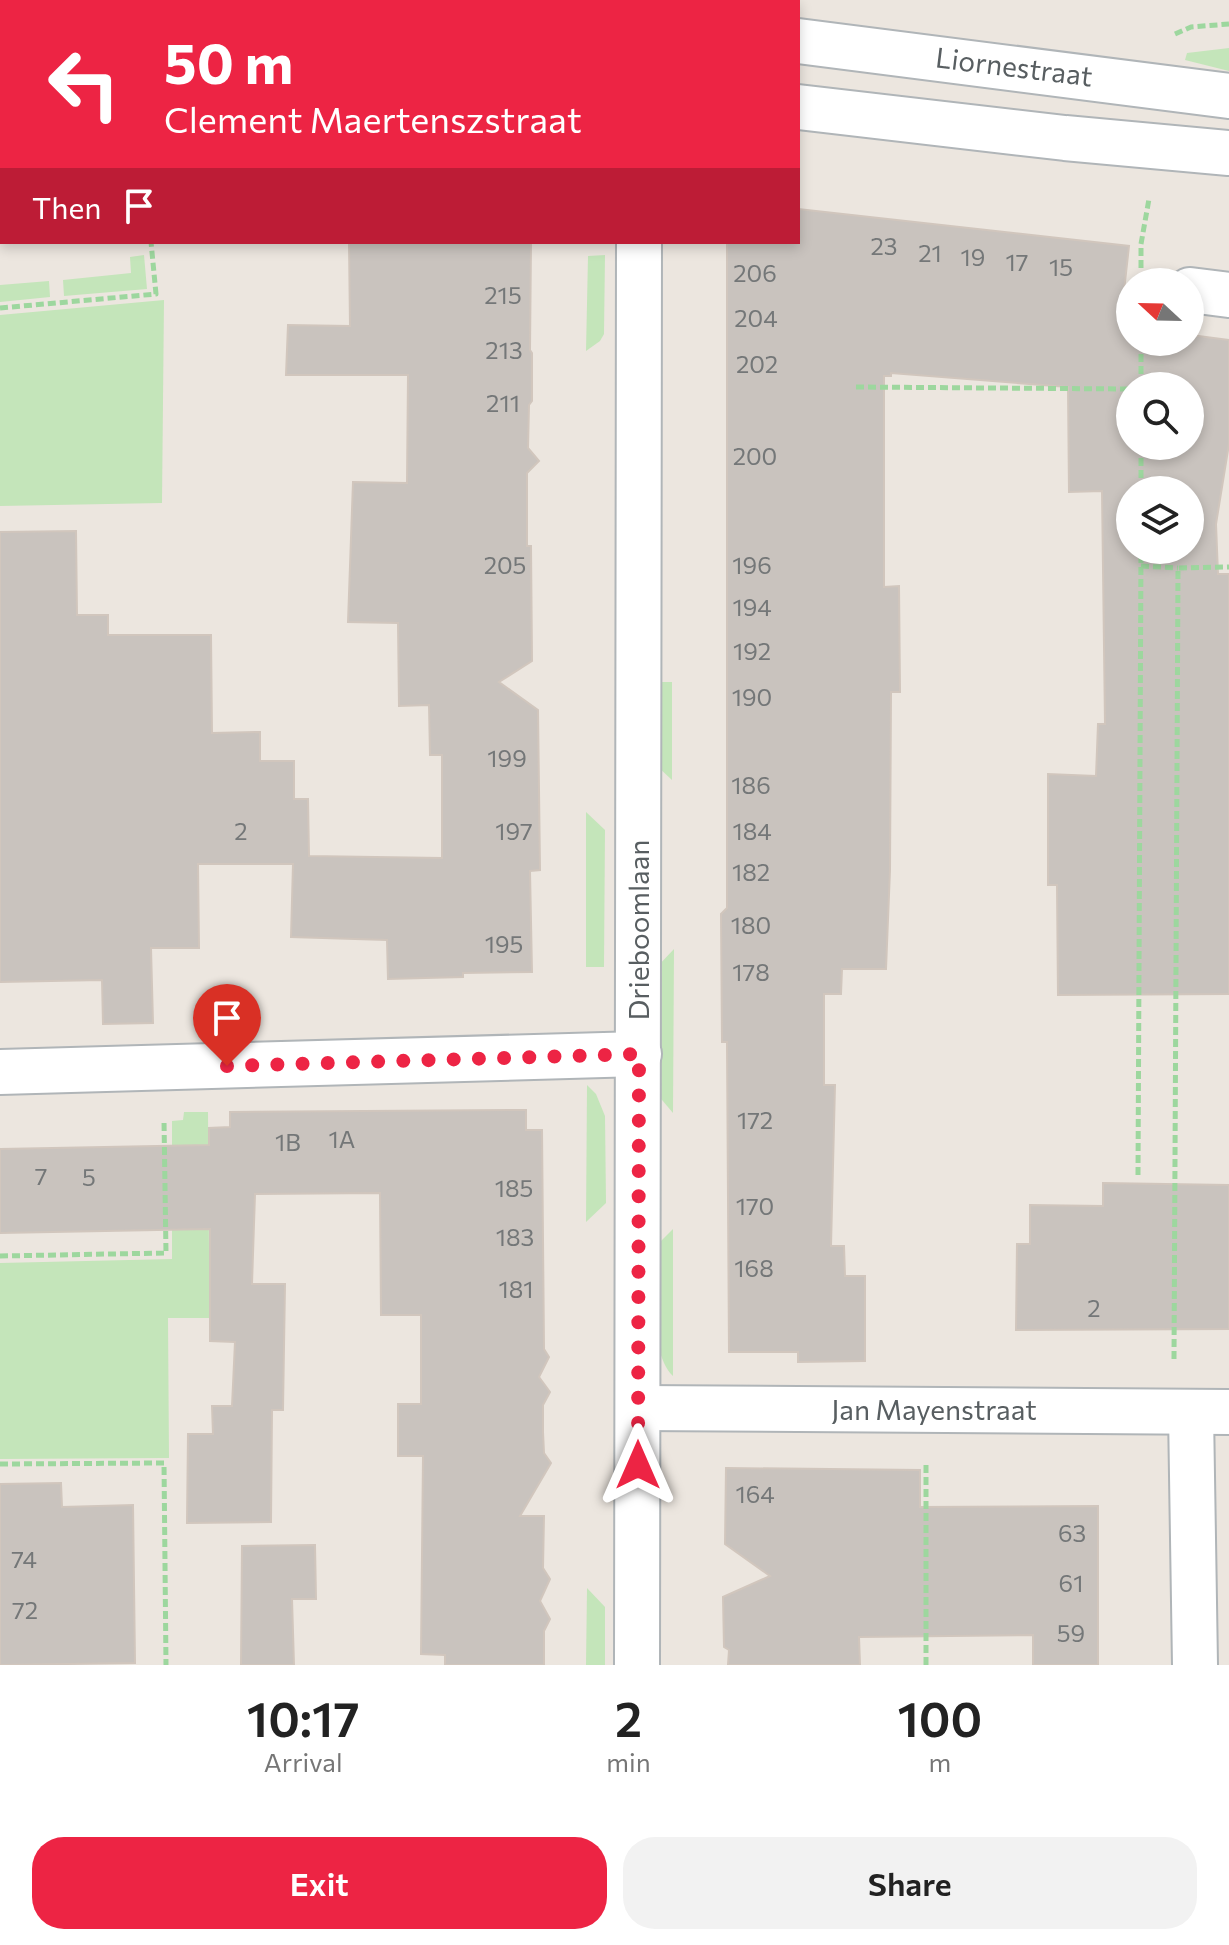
<!DOCTYPE html>
<style>
:root{--surface:#fff;--page:#f2f2f2;--text:#222;--muted:#767676;--accent:#ed2444}
body{margin:0;font-family:Commissioner,sans-serif;background:var(--page);color:var(--text);height:100vh;display:flex;flex-direction:column;font-size:30px;white-space:nowrap}
*{box-sizing:border-box;margin:0}
p{font-size:26px;color:var(--muted)}
.icon{flex:none;width:44px;height:44px;fill:none;stroke:currentColor;stroke-width:2;stroke-linecap:round;stroke-linejoin:round}
.map{position:relative;height:1665px;overflow:hidden}
.sheet{display:flex;flex-direction:column;background:var(--surface);flex:1}
.sheet>*{flex:none}
.guide{position:absolute;left:0px;top:0px;width:800px;height:244px;box-shadow:0 4px 12px #0003;background:#ed2444;color:#fff;overflow:hidden}
.needle{width:52px;rotate:292deg}
.buttons{position:absolute;left:1116px;top:268px;display:grid;gap:16px}
.buttons a{display:grid;place-items:center;width:88px;height:88px;border-radius:50%;background:var(--surface);box-shadow:0 4px 12px #0003;font-size:40px}
.pin{position:absolute;display:grid;place-items:center;width:68px;height:68px;color:#fff;margin:-82px -34px;border-radius:50% 50% 50% 0;rotate:-45deg;box-shadow:0 0 8px #0007}
.pin .icon{rotate:45deg}
.me{position:absolute;width:88px;margin:-44px;rotate:0deg;stroke-linejoin:round;filter:drop-shadow(0 0 6px #0008)}
.turn{display:flex;align-items:center;gap:28px;height:168px;padding:0 32px;font-size:36px}
.turn .icon{width:104px;height:104px;stroke-width:2.5}
.turn b{display:block;font-size:56px;line-height:68px}
.then{display:flex;align-items:center;height:76px;padding:0 32px;background:#0003;gap:16px;font-size:30px}
.eta{display:flex;justify-content:space-evenly;align-items:center;height:136px;text-align:center}
.eta b{font-size:48px;font-weight:600;line-height:56px}
.cta{display:flex;gap:16px;margin-top:auto;padding:16px 32px}
.cta a{flex:1;height:92px;border-radius:32px;background:var(--accent);color:#fff;font-size:32px;font-weight:600;line-height:92px;text-align:center}
.cta a+a{background:var(--page);color:var(--text)}
.map>svg:first-child{display:block}
</style>
<div class="map">
<svg width="1229" height="1665" viewBox="0 0 1229 1665">
<rect width="100%" height="100%" fill="#ece6df"/>
<g fill="#c4e5ba">
<polygon points="1229,48 1229,71 1185,60 1187,53"/>
<polygon points="144,255 147,289 64,296 63,280 131,273 130,257"/>
<polygon points="605,255 604,334 600,341 586,351 588,256"/>
<polygon points="49,281 50,297 0,302 0,285"/>
<polygon points="164,300 162,503 0,506 0,315"/>
<polygon points="657,682 672,682 672,780 657,766"/>
<polygon points="586,812 605,830 604,967 586,967"/>
<polygon points="674,949 673,1113 657,1094 657,967"/>
<polygon points="587,1085 596,1094 605,1116 606,1203 586,1222"/>
<polygon points="184,1112 208,1112 209,1253 216,1253 216,1318 168,1318 169,1458 0,1459 0,1263 172,1259 172,1121 183,1120"/>
<path d="M673,1229V1376C647,1350 657,1281 657,1245Z"/>
<polygon points="587,1588 605,1607 605,1665 586,1665"/>
</g>
<g fill="#c9c3be" stroke="#d1c6bd" stroke-width="2" fill-rule="evenodd">
<path d="M798,209L1129,246L1120,327L1130,328V342H1190V335L1229,340V444L1216,524L1218,574H1229V994L1058,995L1057,885H1048V774L1096,776L1098,724H1105L1102,491L1069,492L1068,387L891,373V376H884V587L899,586L900,692H891L890,870L886,969H842L841,994H824V1085H835L831,1246H844L845,1276H865V1361L798,1362V1352H729L727,1042H722L721,914L727,908V242H798ZM1130,386H1190V446H1130ZM1130,490H1190V550H1130Z"/>
<polygon points="349,242 531,242 530,350 532,353 532,401 529,405 528,448 539,461 527,473 527,546 531,546 532,661 499,682 538,710 540,870 530,871 532,972 463,973 463,977 388,979 387,940 291,937 293,864 198,864 199,948 151,948 153,1023 103,1024 102,980 0,982 0,532 76,531 77,615 108,615 108,635 211,635 212,733 260,732 260,761 294,761 294,799 308,799 309,856 442,858 442,755 430,755 429,705 399,706 398,623 348,622 353,482 407,483 408,375 286,375 288,325 350,326"/>
<polygon points="526,1110 526,1130 542,1130 544,1349 549,1357 539,1377 550,1392 543,1405 543,1432 544,1453 551,1463 520,1516 544,1516 543,1568 550,1579 540,1601 550,1619 544,1631 544,1665 445,1665 445,1655 421,1654 423,1456 398,1456 398,1404 421,1404 421,1315 381,1315 380,1193 255,1194 252,1284 285,1284 283,1410 272,1410 271,1522 187,1523 188,1434 213,1434 212,1406 232,1406 235,1342 210,1341 210,1229 0,1233 0,1149 209,1145 209,1128 230,1127 230,1112"/>
<polygon points="1103,1183 1229,1185 1229,1329 1016,1330 1017,1244 1030,1244 1030,1205 1103,1206"/>
<polygon points="726,1468 920,1470 920,1507 1098,1506 1098,1665 1033,1665 1033,1635 859,1637 860,1665 728,1665 729,1650 724,1647 723,1597 770,1576 725,1544"/>
<polygon points="61,1483 62,1507 133,1505 135,1663 0,1665 0,1484"/>
<polygon points="315,1545 316,1599 292,1599 294,1665 241,1665 242,1546"/>
</g>
<g fill="none" stroke-linecap="round" stroke-linejoin="round">
<g stroke="#b0b5b8" stroke-width="48">
<g id="minor">
<polyline points="9,0 16,2"/>
<polyline points="368,0 390,2"/>
<polyline points="637,0 637,2"/>
<polyline points="798,41 1229,96"/>
<polyline points="798,107 1065,138 1229,153"/>
<polyline points="1190,290 1229,295"/>
<polyline points="0,1072 639,1054"/>
<polyline points="639,1408 1229,1412"/>
<polyline points="1191,1412 1195,1665"/>
<polyline points="637,1665 639,242"/>
</g>
</g>
<g stroke="#9dd79e" stroke-width="5" stroke-dasharray="8 4" stroke-linecap="butt">
<polyline points="513,0 518,2"/>
<polyline points="1175,34 1191,27 1229,24"/>
<polyline points="0,139 2,139"/>
<polyline points="1141,268 1141,244 1149,199"/>
<polyline points="0,308 156,294 151,242"/>
<polyline points="1141,386 1141,342"/>
<polyline points="856,387 1130,389"/>
<polyline points="1141,446 1141,490"/>
<polyline points="1141,566 1178,568"/>
<polyline points="1138,1175 1141,550"/>
<polyline points="0,1256 166,1253 164,1120"/>
<polyline points="1174,1359 1178,568 1229,567"/>
<polyline points="0,1464 164,1463 166,1665"/>
<polyline points="926,1665 926,1463"/>
</g>
<use href="#minor" stroke="#fff" stroke-width="44"/>
</g>
<g fill="none" stroke-linecap="round" stroke-linejoin="round">
<polyline stroke="#ed2444" stroke-width="14" stroke-dasharray="0 25.2" points="227,1066 639,1054 638,1465"/>
</g>
<g text-anchor="middle" stroke-width="6" stroke-linejoin="round" paint-order="stroke">
<g font-size="24" fill="#747778">
<text x="884" y="255">23</text>
<text x="930" y="262">21</text>
<text x="973" y="266">19</text>
<text x="1017" y="271">17</text>
<text x="1061" y="276">15</text>
<text x="755" y="282">206</text>
<text x="503" y="304">215</text>
<text x="756" y="327">204</text>
<text x="504" y="359">213</text>
<text x="757" y="373">202</text>
<text x="503" y="412">211</text>
<text x="755" y="465">200</text>
<text x="505" y="574">205</text>
<text x="752" y="574">196</text>
<text x="752" y="616">194</text>
<text x="752" y="660">192</text>
<text x="752" y="706">190</text>
<text x="507" y="767">199</text>
<text x="751" y="794">186</text>
<text x="241" y="840">2</text>
<text x="514" y="840">197</text>
<text x="752" y="840">184</text>
<text x="751" y="881">182</text>
<text x="751" y="934">180</text>
<text x="504" y="953">195</text>
<text x="751" y="981">178</text>
<text x="755" y="1129">172</text>
<text x="342" y="1148">1A</text>
<text x="288" y="1151">1B</text>
<text x="41" y="1185">7</text>
<text x="89" y="1186">5</text>
<text x="514" y="1197">185</text>
<text x="755" y="1215">170</text>
<text x="515" y="1246">183</text>
<text x="754" y="1277">168</text>
<text x="516" y="1298">181</text>
<text x="1094" y="1317">2</text>
<text x="755" y="1503">164</text>
<text x="1072" y="1542">63</text>
<text x="24" y="1568">74</text>
<text x="1071" y="1592">61</text>
<text x="25" y="1619">72</text>
<text x="1071" y="1642">59</text>
</g>
<g font-size="28" fill="#585e61" stroke="#fff">
<text transform="translate(1014 67) rotate(7)" y="10">Liornestraat</text>
<text transform="translate(639 930) rotate(-90)" y="10">Drieboomlaan</text>
<text x="934" y="1420">Jan Mayenstraat</text>
</g>
</g>
</svg>
<div class="buttons">
<a><svg class="needle" viewBox="-14 -14 28 28"><path d="M0-13l5 13h-10z" fill="#e53935"/><path d="M0 13l5-13h-10z" fill="#767676"/></svg></a>
<a><svg class="icon" aria-label="search" viewBox="0 0 24 24"><circle cx="10" cy="10" r="6"/><path d="M15 15l6 6"/></svg></a>
<a><svg class="icon" aria-label="layers" viewBox="0 0 24 24"><path d="M12 4l9 5-9 5-9-5zM3 14l9 5 9-5"/></svg></a>
</div>
<div class="pin" style="left:227px;top:1066px;background:#d93025"><svg class="icon" aria-label="arrive" viewBox="0 0 24 24"><path d="M6 21V4h12l-3 4 3 4H6"/></svg></div>
<svg class="me" style="left:638px;top:1465px" viewBox="-20 -20 40 40"><path d="M0-17L14 15 0 8-14 15z" fill="#ed2444" stroke="#fff" stroke-width="4"/></svg>
<div class="guide">
<div class="turn"><svg class="icon" aria-label="left" viewBox="0 0 24 24"><path d="M17 20v-9H6M10 6l-5 5 5 5"/></svg><div><b>50 m</b>Clement Maertenszstraat</div></div>
<div class="then">Then<svg class="icon" aria-label="arrive" viewBox="0 0 24 24"><path d="M6 21V4h12l-3 4 3 4H6"/></svg></div>
</div>
</div>
<section class="sheet">
<div class="eta">
<div><b>10:17</b><p>Arrival</p></div>
<div><b>2</b><p>min</p></div>
<div><b>100</b><p>m</p></div>
</div>
<div class="cta"><a>Exit</a><a>Share</a></div>
</section>
